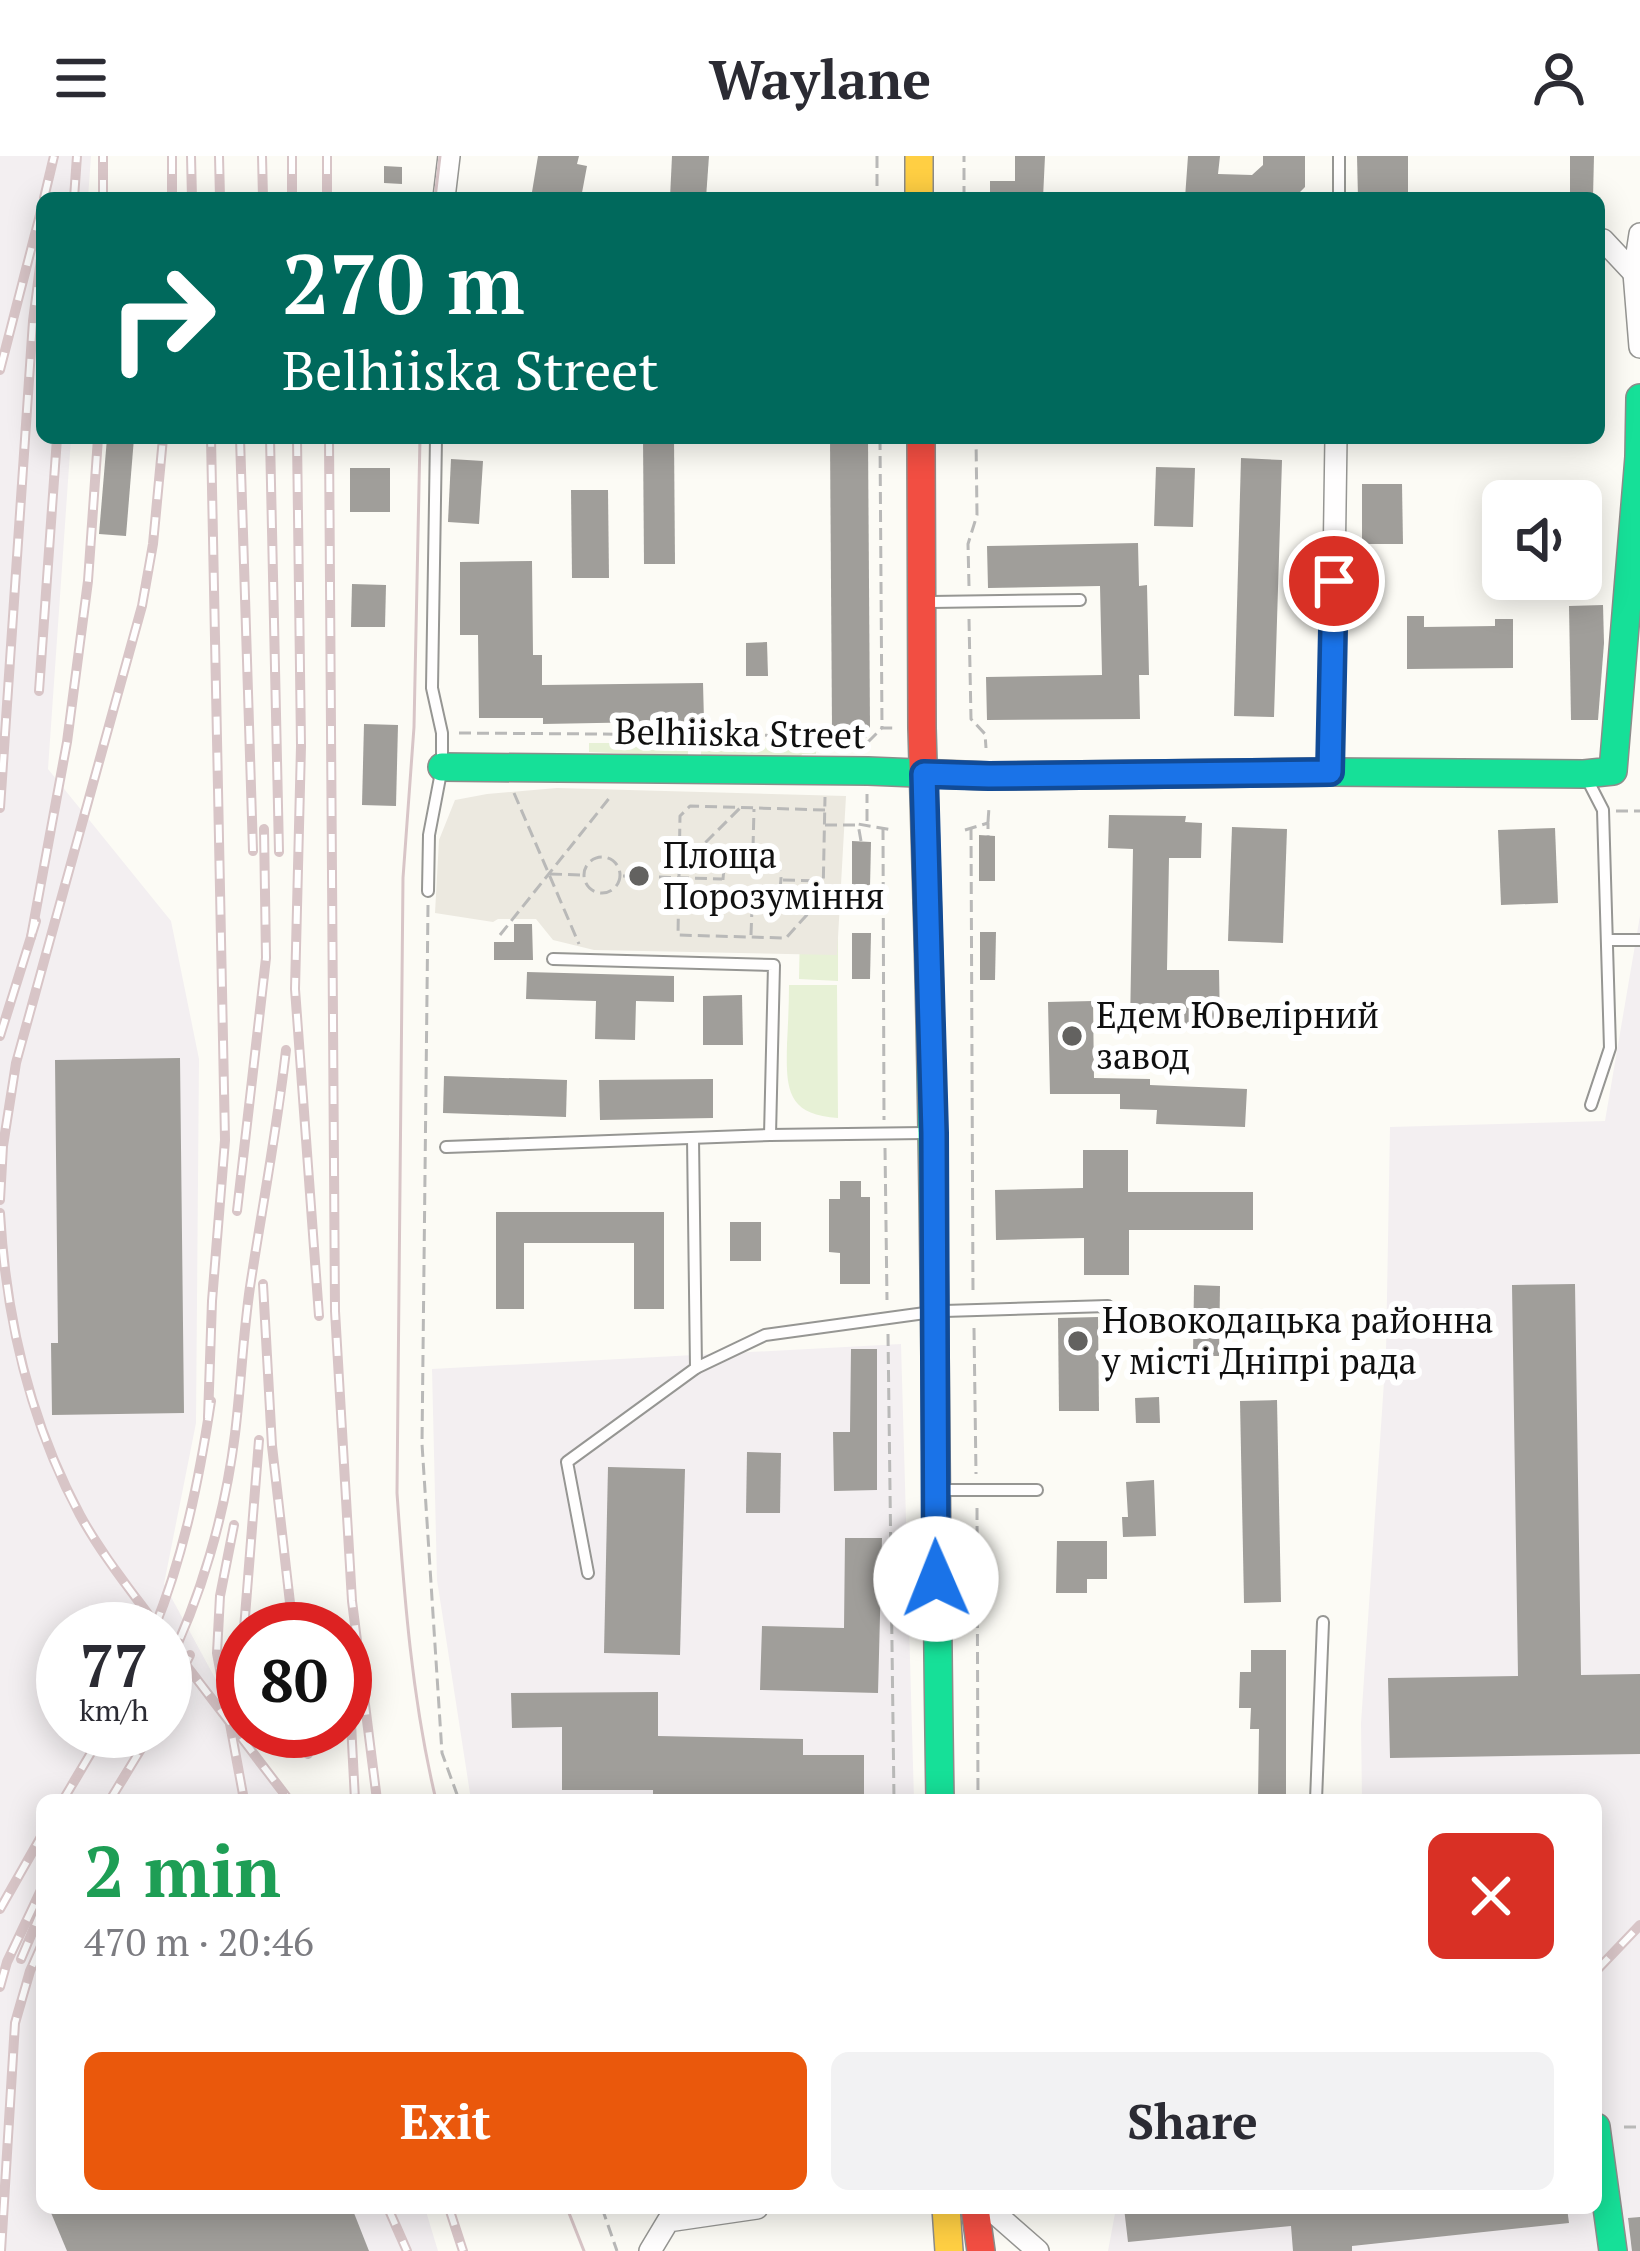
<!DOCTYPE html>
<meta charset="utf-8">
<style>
:root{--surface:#fff;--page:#f2f2f3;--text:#2b2b33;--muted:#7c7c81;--accent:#ea580c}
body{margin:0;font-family:"PT Serif",serif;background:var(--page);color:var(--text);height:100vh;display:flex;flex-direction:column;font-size:45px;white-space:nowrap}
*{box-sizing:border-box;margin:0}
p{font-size:39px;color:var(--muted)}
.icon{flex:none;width:66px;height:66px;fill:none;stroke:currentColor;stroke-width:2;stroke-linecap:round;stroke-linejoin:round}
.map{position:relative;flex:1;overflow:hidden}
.details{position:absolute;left:36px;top:1638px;width:1566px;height:420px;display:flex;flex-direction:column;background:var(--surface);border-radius:18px;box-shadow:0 6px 30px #0003}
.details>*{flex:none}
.banner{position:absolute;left:36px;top:36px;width:1569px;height:252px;border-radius:18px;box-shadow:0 6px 30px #0003;background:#00695c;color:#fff;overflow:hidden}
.controls{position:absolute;left:1482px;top:324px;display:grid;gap:24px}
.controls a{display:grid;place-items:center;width:120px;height:120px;border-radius:18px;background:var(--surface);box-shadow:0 6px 30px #0003;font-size:60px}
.speed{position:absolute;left:36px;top:1446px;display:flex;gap:24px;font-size:60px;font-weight:700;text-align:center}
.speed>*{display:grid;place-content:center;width:156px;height:156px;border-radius:50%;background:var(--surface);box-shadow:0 6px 30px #0003;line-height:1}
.speed small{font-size:30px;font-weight:400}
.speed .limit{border:18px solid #d22;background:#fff;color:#111}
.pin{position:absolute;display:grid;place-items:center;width:102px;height:102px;color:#fff;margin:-51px;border:6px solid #fff;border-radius:50%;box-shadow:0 3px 12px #0007}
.me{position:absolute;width:132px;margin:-66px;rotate:359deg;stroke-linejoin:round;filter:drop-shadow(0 0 9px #0008)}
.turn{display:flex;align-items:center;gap:42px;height:252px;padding:0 48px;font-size:54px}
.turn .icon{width:156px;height:156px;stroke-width:2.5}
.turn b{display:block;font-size:84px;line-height:102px}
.round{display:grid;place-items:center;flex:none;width:126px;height:126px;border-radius:18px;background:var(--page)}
.summary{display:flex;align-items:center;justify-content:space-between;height:204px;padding:0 48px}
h1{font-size:72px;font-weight:700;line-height:90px;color:#1e9e55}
.primary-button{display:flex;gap:24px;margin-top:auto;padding:24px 48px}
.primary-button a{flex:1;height:138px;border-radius:18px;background:var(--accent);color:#fff;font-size:48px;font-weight:700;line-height:138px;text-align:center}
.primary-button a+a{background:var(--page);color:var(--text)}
header{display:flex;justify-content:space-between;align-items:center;height:156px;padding:0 48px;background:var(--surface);font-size:54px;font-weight:700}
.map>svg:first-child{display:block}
</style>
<header><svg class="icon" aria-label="menu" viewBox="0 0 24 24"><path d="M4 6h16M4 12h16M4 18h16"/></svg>Waylane<svg class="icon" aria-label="person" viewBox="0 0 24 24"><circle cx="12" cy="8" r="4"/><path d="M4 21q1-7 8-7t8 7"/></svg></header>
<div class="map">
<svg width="1640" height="2095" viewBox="0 0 1640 2095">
<rect width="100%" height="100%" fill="#fcfbf5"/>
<g fill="#f3eff1" fill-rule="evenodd">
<path d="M0,0H91L88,42H42V282H71L48,613L171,765L199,903L196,1267L164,1428L281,1644H42V2052H425L438,2095H0ZM63,1473H165V1575H63Z"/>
<polygon points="1640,760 1640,2095 1108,2095 1116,2052 1596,2052 1596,1644 1362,1644 1361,1567 1386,1196 1390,971 1605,965"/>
<polygon points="901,1188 914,1644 471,1644 437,1424 432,1213"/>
</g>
<g fill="#e7f1d6">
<polygon points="701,586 816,588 816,598 802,598 799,605 701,601"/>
<polygon points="589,587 688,587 688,600 589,596"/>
<polygon points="838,696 838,825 799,823 800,772"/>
<path d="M789,829H837L838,962C786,959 786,932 787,888C788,868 789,848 789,829Z"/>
</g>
<polygon fill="#ece9e0" points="557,632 846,640 837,799 594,794 553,784 536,763 498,763 493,766 435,757 439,684 455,644 487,638"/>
<g fill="#a09e9a">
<polygon points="538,0 579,0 577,8 587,10 581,42 531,42"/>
<polygon points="672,0 709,0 706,42 670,42"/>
<polygon points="1015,0 1045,0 1043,42 990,42 990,25 1015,25"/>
<polygon points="1188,0 1220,0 1218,18 1252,19 1263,9 1263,0 1305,0 1305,31 1294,42 1185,42"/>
<polygon points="1357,0 1408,0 1408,42 1358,42"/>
<polygon points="1570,0 1594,0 1593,41 1570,41"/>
<polygon points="384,10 402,11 402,28 384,27"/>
<polygon points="107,282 134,282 126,380 99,378"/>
<polygon points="643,282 674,282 675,408 644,408"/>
<polygon points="830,282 868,282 870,572 832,572"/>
<polygon points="1241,302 1282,304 1274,561 1234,560"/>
<polygon points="451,303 483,305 479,368 448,366"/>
<polygon points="1156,311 1195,312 1193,371 1154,370"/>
<rect x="350" y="312" width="40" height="44"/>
<polygon points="1362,328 1402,328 1403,388 1362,388"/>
<polygon points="571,334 608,334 609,422 572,422"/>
<polygon points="1138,387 1139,430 1147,429 1149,519 1139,519 1140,563 987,564 986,521 1102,519 1100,430 988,432 987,390"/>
<polygon points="532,405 533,499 542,499 542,529 703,527 704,565 543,568 543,562 479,562 478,479 460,479 460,406"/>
<polygon points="352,428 386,429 385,471 351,471"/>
<polygon points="1603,449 1604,487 1598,564 1571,564 1569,450"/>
<polygon points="1407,460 1424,460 1424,471 1495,470 1495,463 1513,463 1513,512 1407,513"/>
<polygon points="767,486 768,520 746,520 746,487"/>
<polygon points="364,568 398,569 396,650 362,649"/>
<polygon points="1109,659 1186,660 1185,666 1202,667 1201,702 1169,702 1167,814 1219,814 1220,869 1130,872 1133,693 1108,692"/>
<polygon points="1232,671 1287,673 1283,787 1228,785"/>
<polygon points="1555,672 1558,747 1501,749 1498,674"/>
<polygon points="979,679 995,680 995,725 979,725"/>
<polygon points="852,685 871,686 870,731 852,731"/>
<polygon points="514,768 532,768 533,804 494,804 494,786 514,786"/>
<polygon points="980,776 996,776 995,824 980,824"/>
<polygon points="852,777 871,777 870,823 852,823"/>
<polygon points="527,816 674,820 674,846 636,845 635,884 595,883 596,845 526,843"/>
<polygon points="742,839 743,889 703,889 703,840"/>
<polygon points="1093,845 1094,922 1150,923 1150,929 1247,933 1245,971 1156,968 1157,954 1120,953 1120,938 1050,938 1048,846"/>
<polygon points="180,902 184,1257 52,1259 51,1187 58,1187 55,904"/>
<polygon points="444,920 567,924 566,961 443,957"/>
<polygon points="713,923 713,962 600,964 599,924"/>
<polygon points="1083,994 1128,994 1128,1036 1253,1036 1253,1074 1129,1074 1129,1119 1084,1119 1084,1082 996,1084 995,1034 1083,1032"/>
<polygon points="840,1025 861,1025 861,1041 870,1041 870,1128 840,1128 840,1097 829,1096 829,1043 840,1043"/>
<polygon points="496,1056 664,1056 664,1153 634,1153 634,1087 524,1087 524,1153 496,1153"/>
<rect x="730" y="1066" width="31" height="39"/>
<polygon points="1575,1128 1581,1519 1640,1518 1640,1598 1390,1602 1388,1522 1518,1520 1512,1129"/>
<polygon points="1194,1129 1220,1130 1219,1200 1193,1200"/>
<polygon points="1098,1161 1099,1255 1059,1255 1058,1162"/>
<polygon points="851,1193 877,1193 877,1334 834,1335 833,1276 850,1276"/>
<polygon points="1159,1241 1160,1267 1136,1267 1135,1242"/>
<polygon points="1277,1244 1281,1446 1244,1447 1240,1245"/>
<polygon points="747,1296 781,1297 780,1357 746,1357"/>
<polygon points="608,1311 685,1313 680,1499 604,1497"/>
<polygon points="1154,1324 1156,1380 1123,1381 1122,1361 1128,1361 1126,1326"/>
<polygon points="845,1382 882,1382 878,1537 760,1534 762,1470 844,1472"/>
<polygon points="1057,1385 1107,1385 1107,1423 1087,1423 1087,1437 1056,1437"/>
<polygon points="1251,1494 1286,1494 1286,1644 1258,1644 1259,1573 1250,1573 1251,1552 1239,1552 1240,1516 1251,1516"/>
<polygon points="658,1536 658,1580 803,1583 803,1599 864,1599 864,1644 653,1644 653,1634 562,1634 562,1571 512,1572 511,1537"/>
<polygon points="49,2052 352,2052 369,2095 67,2095"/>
<polygon points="1124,2052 1567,2052 1569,2067 1352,2090 1352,2095 1293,2095 1291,2070 1128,2086"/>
<polygon points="1640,2061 1640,2095 1632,2095 1628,2062"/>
</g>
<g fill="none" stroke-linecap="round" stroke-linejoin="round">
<g stroke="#969693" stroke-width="14">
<g id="lane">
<polyline points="1339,42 1339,0"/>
<polyline points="931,446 1080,444"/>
<polyline points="1586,621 1603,654 1610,892 1591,949"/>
<polyline points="428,735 429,679 442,611 442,577 432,532 436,282"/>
<polyline points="1607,784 1640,784"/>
<polyline points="553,803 774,809 770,979"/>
<polyline points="446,991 770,979 924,977"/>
<polyline points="944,1155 1108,1150"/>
<polyline points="696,1212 765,1179 925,1157"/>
<polyline points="944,1334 1037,1334"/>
<polyline points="588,1417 567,1306 696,1212 693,982"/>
<polyline points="1316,1644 1323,1466"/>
</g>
</g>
<g stroke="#969693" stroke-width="24">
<g id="street">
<polyline points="444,42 449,0"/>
<polyline points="1640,78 1634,117 1640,191"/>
<polyline points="1599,84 1603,84 1634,117"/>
<polyline points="1331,616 1336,282"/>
<polyline points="989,2052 1038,2095"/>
<polyline points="650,2095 668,2065 757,2052"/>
</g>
</g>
<g stroke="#8d8c8a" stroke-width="30">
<g id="fast">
<polyline points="442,611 868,615 989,620 1331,616 1584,618 1613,615 1639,301 1640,242"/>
<path d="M927,744C936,1044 935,1344 940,1644"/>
<polyline points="1596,1971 1613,2095"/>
</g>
</g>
<g stroke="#8d8c8a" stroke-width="30">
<g id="slow">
<polyline points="919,0 919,42"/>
<polyline points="946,2052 949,2095"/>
</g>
</g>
<g stroke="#8d8c8a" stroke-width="30">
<g id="jam">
<polyline points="921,282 922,572 927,744"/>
<polyline points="975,2052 981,2095"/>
</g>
</g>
<g stroke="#b9b9b8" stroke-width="3" stroke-dasharray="12 6" stroke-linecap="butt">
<polyline points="877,0 877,42"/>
<polyline points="964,42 964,0"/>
<polyline points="880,282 882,572"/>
<polyline points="969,430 968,388 977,359 976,282"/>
<polyline points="969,463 971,563 985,578 986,592"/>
<polyline points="459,577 872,580"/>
<polyline points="868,586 882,572 894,572"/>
<polyline points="514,637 579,788"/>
<polyline points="825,654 690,650 680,660 678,779 786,782 823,741 825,641"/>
<polyline points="1616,655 1640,655"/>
<polyline points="867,665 867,638"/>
<polyline points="988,666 989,651"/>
<polyline points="825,669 857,669"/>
<polyline points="883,672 884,964"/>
<polyline points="971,672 973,1138"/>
<polyline points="965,674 988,667 988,680"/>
<polyline points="861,685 858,668 893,674"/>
<polyline points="753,692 754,653"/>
<circle cx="752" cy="723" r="29"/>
<circle cx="602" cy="719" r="18"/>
<polyline points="680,712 741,651"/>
<polyline points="550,718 582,719"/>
<polyline points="623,720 722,723"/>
<polyline points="783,724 822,725"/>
<polyline points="428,749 422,1288 442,1597 459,1644"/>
<polyline points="500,779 611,640"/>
<polyline points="751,779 752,752"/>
<polyline points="885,992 887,1144"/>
<polyline points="974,1172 976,1318"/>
<polyline points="888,1178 894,1644"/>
<polyline points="977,1352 978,1644"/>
<polyline points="1624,1971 1640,1971"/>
<polyline points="602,2052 617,2095"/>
</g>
<use href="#lane" stroke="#fffefe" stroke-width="10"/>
<use href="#street" stroke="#fffefe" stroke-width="21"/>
<use href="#fast" stroke="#16e098" stroke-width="27"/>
<use href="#slow" stroke="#ffcf43" stroke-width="27"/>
<use href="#jam" stroke="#f24e42" stroke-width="27"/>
<g stroke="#d8c5c7" stroke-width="3">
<polyline points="435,42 440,0"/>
<path d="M420,282L414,571L403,722L397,1337C404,1439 412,1544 436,1644"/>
<polyline points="567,2052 584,2095"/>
</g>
<g stroke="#d8c5c7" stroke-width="10">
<g id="rail">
<polyline points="172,0 172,42"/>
<polyline points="191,0 192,42"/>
<polyline points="219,0 220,42"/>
<polyline points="262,0 263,42"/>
<polyline points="292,0 292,42"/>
<polyline points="327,0 327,42"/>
<polyline points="44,42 54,0"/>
<polyline points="74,42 77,0"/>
<polyline points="103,42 103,0"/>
<polyline points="0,214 42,51"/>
<polyline points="240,282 253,695"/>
<polyline points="270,282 279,696"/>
<polyline points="297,282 301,590 295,833 319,1160"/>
<polyline points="329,282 335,1155 352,1445 377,1644"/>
<polyline points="39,535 57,282"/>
<polyline points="0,652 33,165 42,95"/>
<polyline points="31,781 67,586 88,425 98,282"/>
<polyline points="0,880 36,765"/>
<polyline points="0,1044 3,990 16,907 142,450 153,388 163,282"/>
<polyline points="237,1055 266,802 264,673"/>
<path d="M0,1057C6,1163 29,1264 80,1359C102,1399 132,1436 159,1473"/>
<polyline points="263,1128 272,1290 293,1473"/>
<polyline points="208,1262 212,1145 225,984 211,282"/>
<polyline points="234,1369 220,1440 217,1497 244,1644"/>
<path d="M154,1473C184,1399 199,1324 211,1245"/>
<polyline points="244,1473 259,1284"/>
<polyline points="176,1496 289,1644"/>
<path d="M165,1515C201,1442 225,1359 235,1278C241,1229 243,1179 250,1131C262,1052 277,974 286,894"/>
<polyline points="350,1548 355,1644"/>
<polyline points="165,1549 190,1499"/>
<polyline points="239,1563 243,1485"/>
<polyline points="305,1575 308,1598"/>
<polyline points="63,1644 104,1575"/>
<polyline points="110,1644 152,1575"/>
<polyline points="0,1753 42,1679"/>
<polyline points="21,1803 42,1753"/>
<polyline points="1596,1815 1640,1769"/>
<polyline points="0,1831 7,1806 42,1732"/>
<polyline points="388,2052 407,2095"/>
<polyline points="449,2052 463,2095"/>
<polyline points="1,2095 15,1867 30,1815 42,1788"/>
</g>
</g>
<use href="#rail" stroke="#fff" stroke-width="6" stroke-dasharray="18" stroke-linecap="butt"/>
</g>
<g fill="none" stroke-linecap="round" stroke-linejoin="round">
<g stroke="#114b97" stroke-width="30">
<polyline id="route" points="936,1423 934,977 924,618 989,620 1330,616 1334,425"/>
</g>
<use href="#route" stroke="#1a73e8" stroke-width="21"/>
</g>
<g fill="#636260" stroke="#fff" stroke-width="4.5">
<circle cx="639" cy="720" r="12"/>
<circle cx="1072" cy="880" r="12"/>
<circle cx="1078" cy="1185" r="12"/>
</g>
<g text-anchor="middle" stroke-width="12" stroke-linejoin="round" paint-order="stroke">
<g font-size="36" fill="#101010" stroke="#fff">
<text transform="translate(740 577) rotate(1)" y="13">Belhiiska Street</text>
</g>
<g font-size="36" fill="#101010" stroke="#fff" text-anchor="start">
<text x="663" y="712">Площа<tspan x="663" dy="41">Порозуміння</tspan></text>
<text x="1096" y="872">Едем Ювелірний<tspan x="1096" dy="41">завод</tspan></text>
<text x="1102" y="1177">Новокодацька районна<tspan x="1102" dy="41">у місті Дніпрі рада</tspan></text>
</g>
</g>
</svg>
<div class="controls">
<a><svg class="icon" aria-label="sound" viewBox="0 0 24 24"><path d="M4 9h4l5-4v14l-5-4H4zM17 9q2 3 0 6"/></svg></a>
</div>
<div class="speed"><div>77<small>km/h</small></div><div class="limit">80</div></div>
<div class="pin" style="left:1334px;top:425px;background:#d93025"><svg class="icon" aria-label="arrive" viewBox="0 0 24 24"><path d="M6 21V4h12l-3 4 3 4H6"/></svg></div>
<svg class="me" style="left:936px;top:1423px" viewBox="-20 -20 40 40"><circle r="19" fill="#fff"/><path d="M0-13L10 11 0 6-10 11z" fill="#1a73e8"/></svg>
<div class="banner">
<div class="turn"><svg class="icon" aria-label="right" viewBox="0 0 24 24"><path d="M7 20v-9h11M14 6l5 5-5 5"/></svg><div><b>270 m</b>Belhiiska Street</div></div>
</div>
<section class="details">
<div class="summary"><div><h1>2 min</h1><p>470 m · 20:46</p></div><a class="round" style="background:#d93025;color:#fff"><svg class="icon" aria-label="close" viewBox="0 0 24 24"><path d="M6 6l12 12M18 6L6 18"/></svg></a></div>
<div class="primary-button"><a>Exit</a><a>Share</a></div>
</section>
</div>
